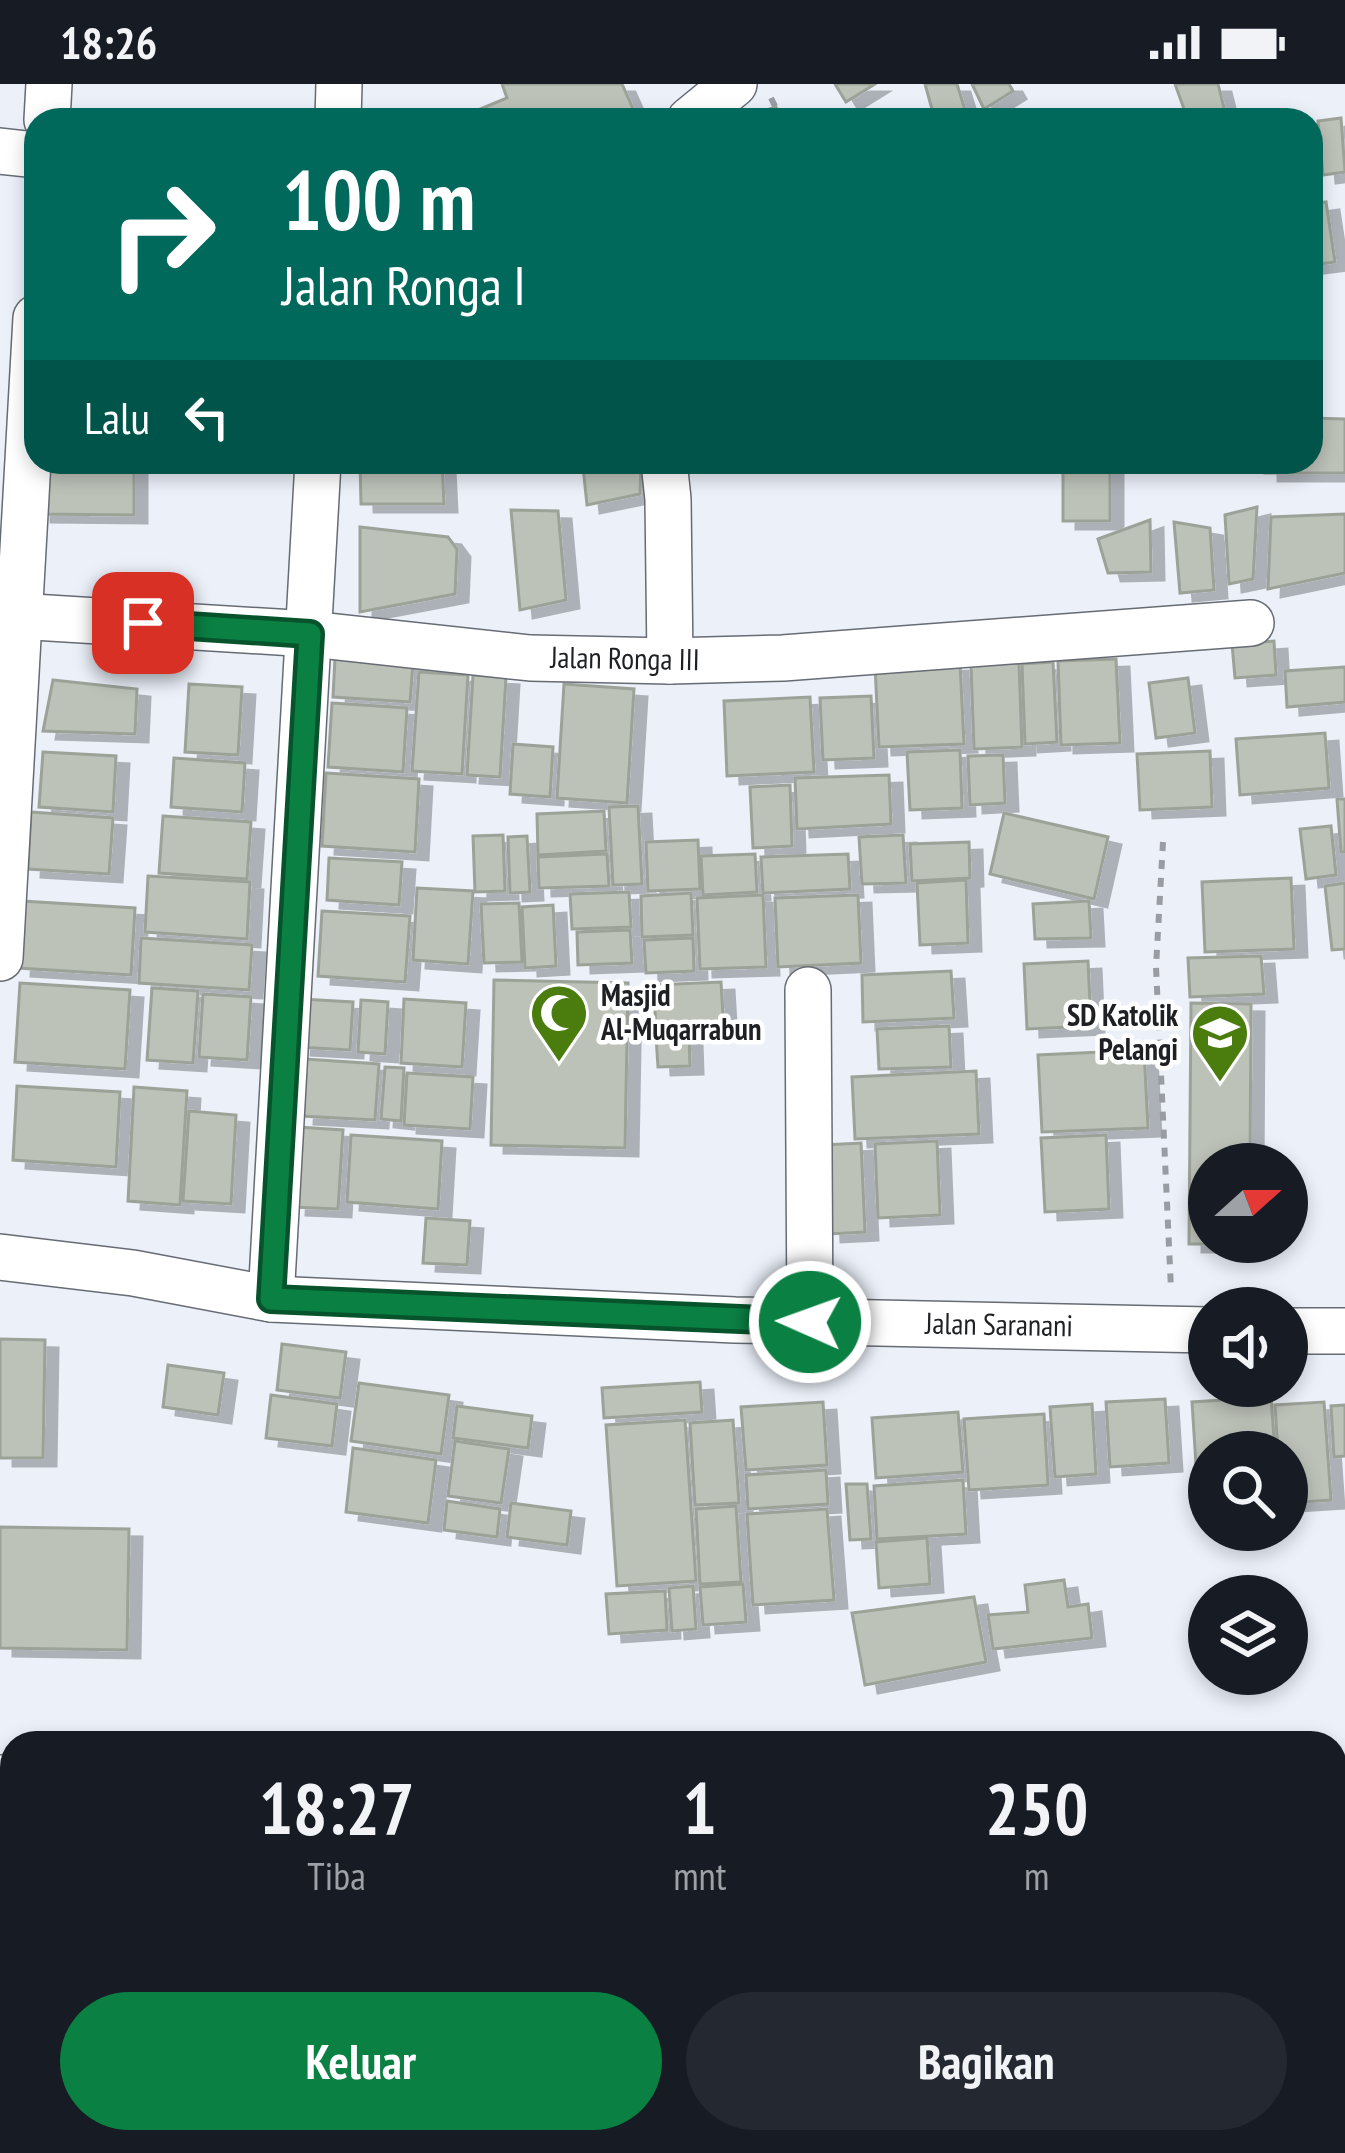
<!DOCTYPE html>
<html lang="id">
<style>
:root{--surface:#171b24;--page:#242831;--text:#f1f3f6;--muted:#9ea1a6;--accent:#0b8043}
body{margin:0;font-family:"PT Sans Narrow",sans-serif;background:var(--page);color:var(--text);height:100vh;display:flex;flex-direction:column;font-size:45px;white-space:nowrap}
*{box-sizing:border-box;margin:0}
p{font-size:39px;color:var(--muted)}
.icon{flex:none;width:66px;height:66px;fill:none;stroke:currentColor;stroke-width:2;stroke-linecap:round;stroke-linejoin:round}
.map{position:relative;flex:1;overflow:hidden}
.drawer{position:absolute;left:0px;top:1647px;width:1347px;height:423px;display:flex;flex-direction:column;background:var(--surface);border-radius:36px 36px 0 0;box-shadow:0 6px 18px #0003}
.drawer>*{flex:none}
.hud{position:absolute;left:24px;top:24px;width:1299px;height:366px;border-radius:36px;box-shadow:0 6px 18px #0003;background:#00695c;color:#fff;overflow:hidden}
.needle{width:78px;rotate:69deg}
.tools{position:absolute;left:1188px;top:1059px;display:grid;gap:24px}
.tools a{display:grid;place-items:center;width:120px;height:120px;border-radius:50%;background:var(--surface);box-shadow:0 6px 18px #0003;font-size:60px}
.pin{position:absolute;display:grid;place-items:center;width:102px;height:102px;color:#fff;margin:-51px;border-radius:24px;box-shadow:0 6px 18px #0006}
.me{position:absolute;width:132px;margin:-66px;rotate:272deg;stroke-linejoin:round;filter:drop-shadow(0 0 9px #0008)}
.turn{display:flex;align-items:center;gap:42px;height:252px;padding:0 60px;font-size:54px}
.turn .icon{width:156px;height:156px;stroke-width:2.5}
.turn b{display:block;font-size:84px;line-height:102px}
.then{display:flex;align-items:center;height:114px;padding:0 60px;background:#0003;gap:24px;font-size:45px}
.eta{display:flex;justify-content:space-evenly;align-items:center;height:204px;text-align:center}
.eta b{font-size:72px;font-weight:700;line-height:84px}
.primary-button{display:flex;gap:24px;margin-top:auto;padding:24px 60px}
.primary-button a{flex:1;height:138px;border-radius:72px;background:var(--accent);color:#fff;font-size:48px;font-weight:700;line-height:138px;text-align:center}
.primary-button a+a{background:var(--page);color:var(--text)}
.status{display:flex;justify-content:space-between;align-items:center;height:84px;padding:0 60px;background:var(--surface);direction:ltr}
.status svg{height:33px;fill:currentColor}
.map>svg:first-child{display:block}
</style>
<div class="status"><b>18:26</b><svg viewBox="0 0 49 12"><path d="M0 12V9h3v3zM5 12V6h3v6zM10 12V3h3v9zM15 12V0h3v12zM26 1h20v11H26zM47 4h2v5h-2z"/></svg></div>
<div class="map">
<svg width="1345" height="2069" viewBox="0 0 1345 2069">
<defs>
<filter id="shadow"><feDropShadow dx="13" dy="8" stdDeviation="0" flood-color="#0004"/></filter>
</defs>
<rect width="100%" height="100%" fill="#ebf0f9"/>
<g fill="#bdc2b9" stroke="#9da299" stroke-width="3" filter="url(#shadow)">
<polygon points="502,0 622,0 638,36 454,36 507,14"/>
<polygon points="835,0 875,0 846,18"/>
<polygon points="925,0 957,0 965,26 935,36"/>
<polygon points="972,0 1009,0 1013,7 984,25"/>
<polygon points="1175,0 1218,0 1224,24 1204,36 1188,36"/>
<polygon points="776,23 780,36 735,36"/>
<polygon points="1341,34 1345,88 1323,91 1318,37"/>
<polygon points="1326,118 1335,178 1311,181 1311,120"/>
<polygon points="1311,334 1345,335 1345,389 1265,389 1265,378 1311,378"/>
<polygon points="38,378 134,378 134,431 38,430"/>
<polygon points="360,378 442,378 444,420 361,420"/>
<polygon points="612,378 641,378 640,410 587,421 583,383"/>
<rect x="1063" y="378" width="47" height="59"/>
<polygon points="1257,423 1253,495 1229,500 1225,431"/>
<polygon points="511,426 558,427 566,516 520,526"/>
<polygon points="1345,430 1345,489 1268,505 1271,433"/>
<polygon points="1150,436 1151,488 1108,489 1098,455"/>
<polygon points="1174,438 1210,444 1214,506 1180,509"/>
<polygon points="360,443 448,453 457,465 455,510 360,528"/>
<polygon points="1274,557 1276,591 1235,594 1232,560"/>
<polygon points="335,574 413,579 410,618 333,613"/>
<polygon points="1116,575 1120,659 1061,661 1058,577"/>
<polygon points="1053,578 1057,658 1025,660 1022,580"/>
<polygon points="960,579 964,660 879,663 875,582"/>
<polygon points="1019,579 1022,663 974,665 971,581"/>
<polygon points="1345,583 1345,618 1287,623 1285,587"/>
<polygon points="419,588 468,591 462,690 412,687"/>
<polygon points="473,591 506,593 500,693 467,691"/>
<polygon points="1188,594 1195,649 1156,654 1149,599"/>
<polygon points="53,596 137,605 135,650 43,647"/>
<polygon points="189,600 242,603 238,671 185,668"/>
<polygon points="564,600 634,605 627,719 557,714"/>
<polygon points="871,612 874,674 823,676 820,614"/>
<polygon points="810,613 814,688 727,692 724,617"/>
<polygon points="332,619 407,624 403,688 328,683"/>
<polygon points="1325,649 1329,704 1240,711 1236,655"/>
<polygon points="513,660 553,663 550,713 510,710"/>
<polygon points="960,666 962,724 910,726 907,668"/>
<polygon points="1210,667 1212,723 1140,726 1137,670"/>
<polygon points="43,668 116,672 113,728 39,723"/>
<polygon points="1003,671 1005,719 970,721 968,672"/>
<polygon points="174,674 245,679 242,728 171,723"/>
<polygon points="326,689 419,695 415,768 322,762"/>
<polygon points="889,691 891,740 797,745 795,694"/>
<polygon points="790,701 792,762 753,764 750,703"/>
<polygon points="1337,715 1345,715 1345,768 1341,768"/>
<polygon points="638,722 642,800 613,801 609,723"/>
<polygon points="604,727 606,767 538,771 537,730"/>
<polygon points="31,728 113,734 109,790 28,785"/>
<polygon points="1004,729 1108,753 1094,815 990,790"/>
<polygon points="163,732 251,738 247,795 159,789"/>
<polygon points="1331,742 1336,791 1306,795 1300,745"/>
<polygon points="503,751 505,807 475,808 473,752"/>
<polygon points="903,751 906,799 862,800 859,753"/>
<polygon points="527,752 530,808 510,809 508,753"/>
<polygon points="698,756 700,805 648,807 646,758"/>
<polygon points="969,758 970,794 912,797 910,760"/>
<polygon points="607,770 609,802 539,804 538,773"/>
<polygon points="755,770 757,808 703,811 701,772"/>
<polygon points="848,770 850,805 763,809 761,773"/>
<polygon points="329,774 402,778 399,821 327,816"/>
<polygon points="148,792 250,798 247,855 145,848"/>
<polygon points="1291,794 1294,865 1205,868 1202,798"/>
<polygon points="966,796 968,859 920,861 917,799"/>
<polygon points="1345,799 1345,865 1332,866 1325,802"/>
<polygon points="417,804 473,807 468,880 413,876"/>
<polygon points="629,808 631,843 572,845 570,810"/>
<polygon points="691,809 693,851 642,853 641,812"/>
<polygon points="763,811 766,883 700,885 697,814"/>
<polygon points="858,811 861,879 778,883 775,814"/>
<polygon points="22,817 135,824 131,891 18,884"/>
<polygon points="1089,817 1091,854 1035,855 1033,820"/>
<polygon points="519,819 522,878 484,879 481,820"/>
<polygon points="553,821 556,882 525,884 522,823"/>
<polygon points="322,827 410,832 405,898 318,892"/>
<polygon points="630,846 632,879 578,881 577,848"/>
<polygon points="141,854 252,861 249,906 139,899"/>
<polygon points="693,854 694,887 646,889 644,856"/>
<polygon points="1261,872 1264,910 1190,913 1188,874"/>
<polygon points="1088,877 1091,942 1027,945 1024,880"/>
<polygon points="951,887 954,934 863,938 862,891"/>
<polygon points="494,896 628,899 625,1064 491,1061"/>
<polygon points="721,898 724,948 656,951 654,901"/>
<polygon points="20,899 130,906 125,985 15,978"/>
<polygon points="152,904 198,907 193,979 147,976"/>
<polygon points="203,910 251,913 247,976 199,973"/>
<polygon points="301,915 353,918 350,966 298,963"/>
<polygon points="404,915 466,919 462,983 401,979"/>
<polygon points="361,916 388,918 385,970 358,968"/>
<polygon points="1191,919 1251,920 1250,1080 1209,1080 1209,1158 1249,1160 1189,1160"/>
<polygon points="949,942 951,983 879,985 877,945"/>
<polygon points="689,951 690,982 658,983 656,952"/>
<polygon points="1144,966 1148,1044 1042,1048 1038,971"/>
<polygon points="305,975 379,980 375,1036 301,1032"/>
<polygon points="385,983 404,984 401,1037 381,1035"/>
<polygon points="976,987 979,1050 855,1055 852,993"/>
<polygon points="407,989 473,993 470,1045 404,1041"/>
<polygon points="17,1002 120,1008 116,1083 13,1076"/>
<polygon points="134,1003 187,1007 180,1121 128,1117"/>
<polygon points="189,1027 236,1031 231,1120 183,1117"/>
<polygon points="298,1043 343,1046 338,1125 293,1123"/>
<polygon points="351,1051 442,1057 438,1125 347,1118"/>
<polygon points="1106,1051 1109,1125 1045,1128 1041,1054"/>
<polygon points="937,1057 940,1131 878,1134 875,1060"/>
<polygon points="861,1059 865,1148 828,1150 824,1061"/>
<polygon points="426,1134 470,1137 467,1181 423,1179"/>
<polygon points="0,1255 45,1256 43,1374 0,1374"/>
<polygon points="282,1260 346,1268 340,1314 277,1306"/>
<polygon points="168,1281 224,1289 218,1331 163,1323"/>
<polygon points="700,1298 702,1328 604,1334 602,1304"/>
<polygon points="359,1299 449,1311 441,1370 351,1357"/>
<polygon points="271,1311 337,1320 332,1362 266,1354"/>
<polygon points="1271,1313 1275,1368 1209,1368 1209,1380 1196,1381 1192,1318"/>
<polygon points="1165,1315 1169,1379 1110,1383 1106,1318"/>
<polygon points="823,1318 827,1381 746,1386 741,1323"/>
<polygon points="1324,1318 1331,1416 1287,1419 1287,1368 1278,1368 1275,1321"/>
<polygon points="1092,1320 1096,1390 1055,1393 1050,1323"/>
<polygon points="1345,1321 1345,1372 1334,1373 1331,1322"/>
<polygon points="457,1322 532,1332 528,1364 453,1354"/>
<polygon points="958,1328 963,1388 876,1394 872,1334"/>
<polygon points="1044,1330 1048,1401 969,1406 964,1335"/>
<polygon points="685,1336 696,1497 617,1502 606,1341"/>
<polygon points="733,1336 739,1419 695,1421 690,1339"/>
<polygon points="455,1357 509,1365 501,1419 448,1412"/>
<polygon points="353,1364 436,1376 428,1439 346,1428"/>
<polygon points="826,1386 828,1420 748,1425 746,1391"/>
<polygon points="963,1396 966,1450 877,1455 874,1402"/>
<polygon points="846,1400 867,1400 871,1455 850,1456"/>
<polygon points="447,1417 500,1425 497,1453 444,1446"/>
<polygon points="511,1419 571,1427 567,1461 507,1453"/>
<polygon points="736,1422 741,1498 700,1500 696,1425"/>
<polygon points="827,1425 834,1516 753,1521 747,1430"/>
<polygon points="0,1443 129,1445 127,1566 0,1564"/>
<polygon points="927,1454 930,1500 879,1504 876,1458"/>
<polygon points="1064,1496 1068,1523 1088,1520 1092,1554 993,1565 988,1531 1028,1528 1025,1501"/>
<polygon points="743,1500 746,1538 703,1541 700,1503"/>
<polygon points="693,1502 696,1545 672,1547 669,1504"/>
<polygon points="665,1507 667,1546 609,1550 606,1510"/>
<polygon points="974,1513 986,1578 865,1601 852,1529"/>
<polygon points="1335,1815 1345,1815 1345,1865 1335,1866"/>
<rect x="0" y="1860" width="12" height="64"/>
<rect x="0" y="1929" width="12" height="87"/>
<polygon points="52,2058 174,2058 173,2069 51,2069"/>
<polygon points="883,2058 979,2058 980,2069 884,2069"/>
<polygon points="999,2058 1127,2058 1128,2069 999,2069"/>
</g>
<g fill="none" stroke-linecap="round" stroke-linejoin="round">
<g stroke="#676b74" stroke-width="48">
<g id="minor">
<polyline points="47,36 49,0"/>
<polyline points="338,36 339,0"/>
<polyline points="690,36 734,0"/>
<polyline points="0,67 36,71"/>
<polyline points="664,378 668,415 670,577"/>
<polyline points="0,531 310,550 530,574 670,577 783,574 1251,539"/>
<polyline points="0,874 36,234"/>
<polyline points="808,906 810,1237"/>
<polyline points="0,1173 133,1189 271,1215 735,1236 1209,1246"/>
<polyline points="271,1215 318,378"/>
<polyline points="1287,1247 1345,1247"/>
<polyline points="0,1694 12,1698"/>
</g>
</g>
<g stroke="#999da3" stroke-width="6" stroke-dasharray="9 9" stroke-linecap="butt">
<polyline points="771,14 782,36"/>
<polyline points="1163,758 1156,883 1171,1205"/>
</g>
<use href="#minor" stroke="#fff" stroke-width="45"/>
</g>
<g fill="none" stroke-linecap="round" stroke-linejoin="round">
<g stroke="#07532c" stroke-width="30">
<polyline id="route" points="143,539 310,550 271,1215 810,1238"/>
</g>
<use href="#route" stroke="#0b8043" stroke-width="21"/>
</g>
<defs>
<g id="mosque-pin" transform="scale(3)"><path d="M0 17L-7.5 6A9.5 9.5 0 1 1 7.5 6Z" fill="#4a7d0e" stroke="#fff"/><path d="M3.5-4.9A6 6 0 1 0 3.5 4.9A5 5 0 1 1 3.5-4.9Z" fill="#fff"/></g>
<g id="school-pin" transform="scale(3)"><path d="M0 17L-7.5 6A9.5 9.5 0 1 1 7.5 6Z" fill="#4a7d0e" stroke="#fff"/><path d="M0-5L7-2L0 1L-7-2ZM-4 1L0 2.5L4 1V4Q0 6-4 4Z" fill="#fff"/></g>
</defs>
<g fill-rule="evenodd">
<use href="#mosque-pin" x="559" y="929"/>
<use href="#school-pin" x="1220" y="949"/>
</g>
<g text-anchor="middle" stroke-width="9" stroke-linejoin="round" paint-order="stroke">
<g font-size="30" fill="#1e2023" stroke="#fff">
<text transform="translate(625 575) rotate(1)" y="10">Jalan Ronga III</text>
<text transform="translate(999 1241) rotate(1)" y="10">Jalan Saranani</text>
</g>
<g font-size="30" font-weight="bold" fill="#1e2023" stroke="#fff" text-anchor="start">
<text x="601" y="922">Masjid<tspan x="601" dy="34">Al-Muqarrabun</tspan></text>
<text x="1178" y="942" text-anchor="end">SD Katolik<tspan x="1178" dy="34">Pelangi</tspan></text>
</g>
</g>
</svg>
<div class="tools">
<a><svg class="needle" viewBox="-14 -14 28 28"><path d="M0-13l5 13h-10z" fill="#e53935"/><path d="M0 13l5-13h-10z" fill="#9ea1a6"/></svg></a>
<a><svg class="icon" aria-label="sound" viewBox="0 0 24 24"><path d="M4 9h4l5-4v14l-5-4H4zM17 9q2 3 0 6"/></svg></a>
<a><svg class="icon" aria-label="search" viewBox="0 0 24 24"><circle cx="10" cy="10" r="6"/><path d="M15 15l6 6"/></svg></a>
<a><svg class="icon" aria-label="layers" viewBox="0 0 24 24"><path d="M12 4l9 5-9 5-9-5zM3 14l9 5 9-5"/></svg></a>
</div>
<div class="pin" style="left:143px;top:539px;background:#d93025"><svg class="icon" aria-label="arrive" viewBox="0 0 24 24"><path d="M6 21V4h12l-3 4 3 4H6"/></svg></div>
<svg class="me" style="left:810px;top:1238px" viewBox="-20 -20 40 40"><circle r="17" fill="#0b8043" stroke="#fff" stroke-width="3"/><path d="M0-11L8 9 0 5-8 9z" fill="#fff"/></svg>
<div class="hud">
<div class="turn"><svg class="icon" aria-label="right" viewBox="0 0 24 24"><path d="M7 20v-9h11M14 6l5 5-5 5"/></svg><div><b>100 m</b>Jalan Ronga I</div></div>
<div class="then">Lalu<svg class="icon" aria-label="left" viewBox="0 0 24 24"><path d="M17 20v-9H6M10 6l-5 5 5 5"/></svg></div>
</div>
<section class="drawer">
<div class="eta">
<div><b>18:27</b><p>Tiba</p></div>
<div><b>1</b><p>mnt</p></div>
<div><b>250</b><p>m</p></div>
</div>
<div class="primary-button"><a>Keluar</a><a>Bagikan</a></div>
</section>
</div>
